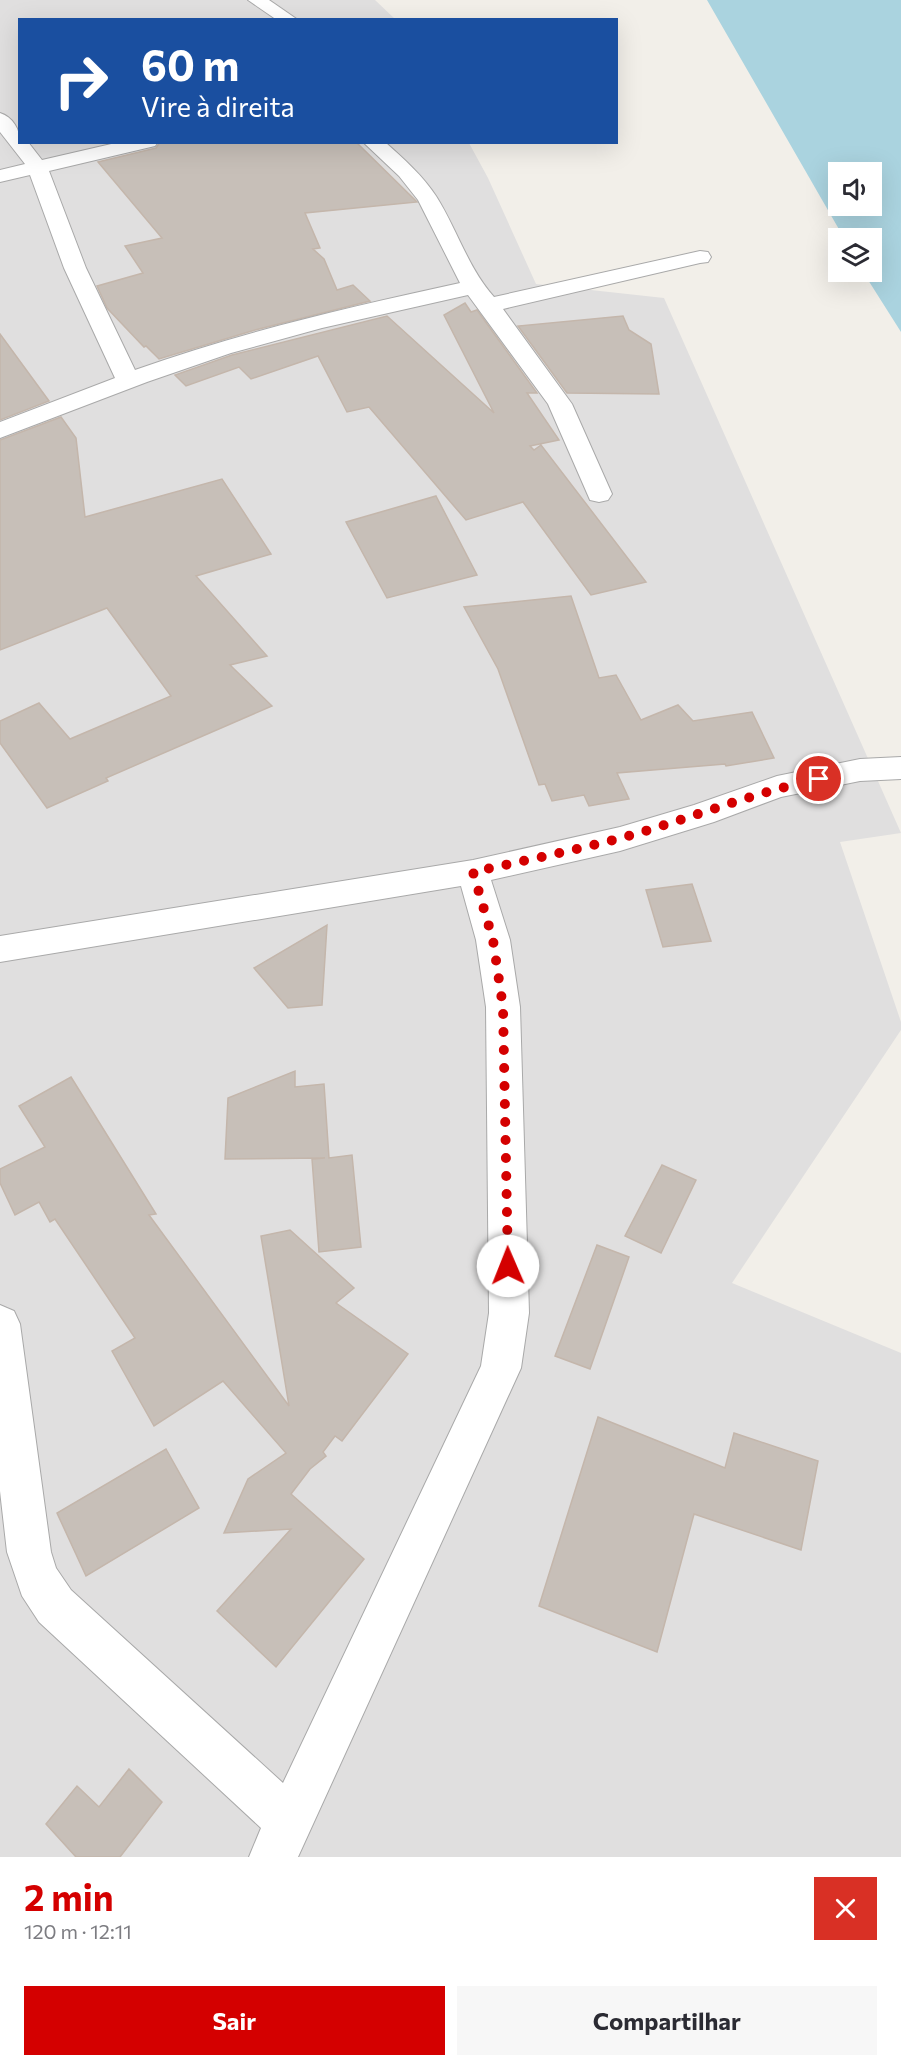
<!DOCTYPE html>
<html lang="pt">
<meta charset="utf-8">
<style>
:root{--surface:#fff;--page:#f7f7f7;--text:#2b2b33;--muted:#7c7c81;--accent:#d40000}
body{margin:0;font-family:Commissioner,sans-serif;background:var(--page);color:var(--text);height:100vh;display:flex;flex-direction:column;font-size:22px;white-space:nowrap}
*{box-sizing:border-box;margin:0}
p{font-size:20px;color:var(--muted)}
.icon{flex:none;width:33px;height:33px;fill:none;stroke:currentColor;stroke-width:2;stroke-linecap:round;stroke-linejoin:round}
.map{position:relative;height:1857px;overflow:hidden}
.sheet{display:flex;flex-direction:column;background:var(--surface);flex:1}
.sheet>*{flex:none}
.hud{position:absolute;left:18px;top:18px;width:600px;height:126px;border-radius:0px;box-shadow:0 6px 24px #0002;background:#1a4fa0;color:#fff;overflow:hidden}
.controls{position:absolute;left:828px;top:162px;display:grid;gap:12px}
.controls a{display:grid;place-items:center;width:54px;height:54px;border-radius:0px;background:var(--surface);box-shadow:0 6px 24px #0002;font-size:30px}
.pin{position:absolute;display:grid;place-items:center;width:51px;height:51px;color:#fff;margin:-26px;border:3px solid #fff;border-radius:50%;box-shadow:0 2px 6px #0007}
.me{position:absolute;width:66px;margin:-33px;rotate:359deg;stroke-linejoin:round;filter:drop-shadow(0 0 4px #0008)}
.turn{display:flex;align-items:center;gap:21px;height:126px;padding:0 24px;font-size:27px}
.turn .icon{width:78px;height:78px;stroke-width:2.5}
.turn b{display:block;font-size:42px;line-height:51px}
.round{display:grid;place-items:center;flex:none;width:63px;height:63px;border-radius:0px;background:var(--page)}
.headline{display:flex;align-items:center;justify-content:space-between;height:102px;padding:0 24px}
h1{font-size:36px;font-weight:700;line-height:45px;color:var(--accent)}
.cta{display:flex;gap:12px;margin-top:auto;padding:12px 24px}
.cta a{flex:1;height:69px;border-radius:0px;background:var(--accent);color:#fff;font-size:24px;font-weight:700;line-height:69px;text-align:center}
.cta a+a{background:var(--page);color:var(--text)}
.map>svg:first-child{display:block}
</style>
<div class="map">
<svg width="901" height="1857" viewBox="0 0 901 1857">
<rect width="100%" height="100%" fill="#f2efe9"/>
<polygon fill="#e0dfdf" points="0,0 375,0 395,19 20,20 20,142 469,143 488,178 536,284 664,298 901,833 840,842 901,1022 901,1030 732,1283 901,1353 901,1857 0,1857"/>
<path fill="#aad3df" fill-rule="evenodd" d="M707,0H901V332L863,272H872V238H844ZM838,172H872V206H838Z"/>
<g fill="#c7bfb8" stroke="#c4b6ab" stroke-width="1.5">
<polygon points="160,142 356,142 417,202 305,213 320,248 313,249 324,259 337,290 353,285 370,301 255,330 159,359 146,346 144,347 107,308 97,286 143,273 125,246 162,238 98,162 156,148"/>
<polygon points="465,303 471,312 477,310 537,393 527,393 559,440 530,446 534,450 541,445 646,582 591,595 523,502 466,520 369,407 347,412 318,356 251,379 239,367 186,386 175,375 232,355 387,316 494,413 444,315"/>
<polygon points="623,316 629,330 651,344 659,394 567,393 518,326"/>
<polygon points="0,334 49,401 0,420"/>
<polygon points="61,417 76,438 85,517 222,479 271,554 196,576 267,656 230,665 272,706 106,778 108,781 47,808 0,743 0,721 39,703 70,739 171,696 107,608 0,650 0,440"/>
<polygon points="436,496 477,575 387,598 346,522"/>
<polygon points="571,596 599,678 616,675 641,720 678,705 693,721 752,712 774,758 726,766 725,764 617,773 629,799 589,806 584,795 552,801 545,784 539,785 498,669 464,607"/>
<polygon points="692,884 711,941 663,947 646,890"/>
<polygon points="327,925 322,1005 288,1008 254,968"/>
<polygon points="295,1071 295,1087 324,1084 329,1158 352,1155 361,1247 319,1252 312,1159 325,1158 225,1159 228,1098"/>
<polygon points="71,1077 156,1214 149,1215 289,1406 261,1236 290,1230 354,1288 336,1303 408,1354 342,1441 335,1436 323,1452 326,1456 310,1469 291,1494 364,1559 276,1667 217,1611 291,1529 224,1533 248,1479 286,1453 223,1381 154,1426 112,1351 135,1338 55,1219 50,1222 39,1202 15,1215 0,1183 0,1169 45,1147 19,1106"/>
<polygon points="662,1165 696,1180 661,1253 625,1236"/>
<polygon points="597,1245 629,1257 590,1369 555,1356"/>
<polygon points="598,1417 725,1468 734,1433 818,1461 801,1550 694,1514 657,1652 539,1606"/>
<polygon points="166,1449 199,1508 86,1576 57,1513"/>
<polygon points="129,1769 162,1802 120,1857 76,1857 46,1824 77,1786 99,1807"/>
</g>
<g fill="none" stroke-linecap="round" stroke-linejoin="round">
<g stroke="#a9a9a9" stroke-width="2">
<g id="minor">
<polygon points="248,0 269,0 298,20 277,20"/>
<path d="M0,113C13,117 20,130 20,142H28L42,160L120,142H158L155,146L49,171L86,268L135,370C241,332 350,307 460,283L418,200L399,176L363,142H385C404,159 423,176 436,196C457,229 468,268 494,297L700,251L708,252L711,257L708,262L700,263L503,309L572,404L612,494L608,500L599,502L590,500L548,404L468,295L322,328L231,353L147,382L0,438V422L115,378L64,268L30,175L0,182V170L25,164L0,132Z"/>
<polygon points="901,757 901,779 860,781 781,797 714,822 620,851 491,880 510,940 520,1007 529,1313 521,1368 298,1857 249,1857 261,1828 39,1622 22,1596 7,1552 0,1491 0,1305 14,1311 20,1324 51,1552 56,1568 71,1590 283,1783 481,1366 489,1313 486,1007 476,940 461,886 0,962 0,936 473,860 620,827 694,805 777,776 860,759"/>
</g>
</g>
<use href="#minor" fill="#fff" fill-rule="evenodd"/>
</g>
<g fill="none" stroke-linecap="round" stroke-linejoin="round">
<path stroke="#d40000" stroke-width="10" stroke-dasharray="0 18" d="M508,1266L503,1007L493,940L473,872C522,861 572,851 621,838C687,820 751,793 819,779"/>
</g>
</svg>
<div class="controls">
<a><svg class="icon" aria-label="sound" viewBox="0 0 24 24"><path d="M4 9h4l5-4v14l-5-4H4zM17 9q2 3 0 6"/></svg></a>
<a><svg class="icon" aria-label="layers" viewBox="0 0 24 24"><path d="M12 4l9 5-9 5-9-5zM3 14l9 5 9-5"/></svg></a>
</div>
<div class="pin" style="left:819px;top:779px;background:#d93025"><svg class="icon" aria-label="arrive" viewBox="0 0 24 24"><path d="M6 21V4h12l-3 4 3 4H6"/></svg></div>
<svg class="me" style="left:508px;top:1266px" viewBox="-20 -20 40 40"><circle r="19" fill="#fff"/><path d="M0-13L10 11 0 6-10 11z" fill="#d40000"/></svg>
<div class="hud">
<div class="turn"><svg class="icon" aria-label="right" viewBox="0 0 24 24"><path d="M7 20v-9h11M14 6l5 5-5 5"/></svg><div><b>60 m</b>Vire à direita</div></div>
</div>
</div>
<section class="sheet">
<div class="headline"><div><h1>2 min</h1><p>120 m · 12:11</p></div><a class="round" style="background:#d93025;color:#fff"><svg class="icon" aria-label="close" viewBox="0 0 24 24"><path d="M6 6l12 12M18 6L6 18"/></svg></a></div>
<div class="cta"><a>Sair</a><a>Compartilhar</a></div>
</section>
